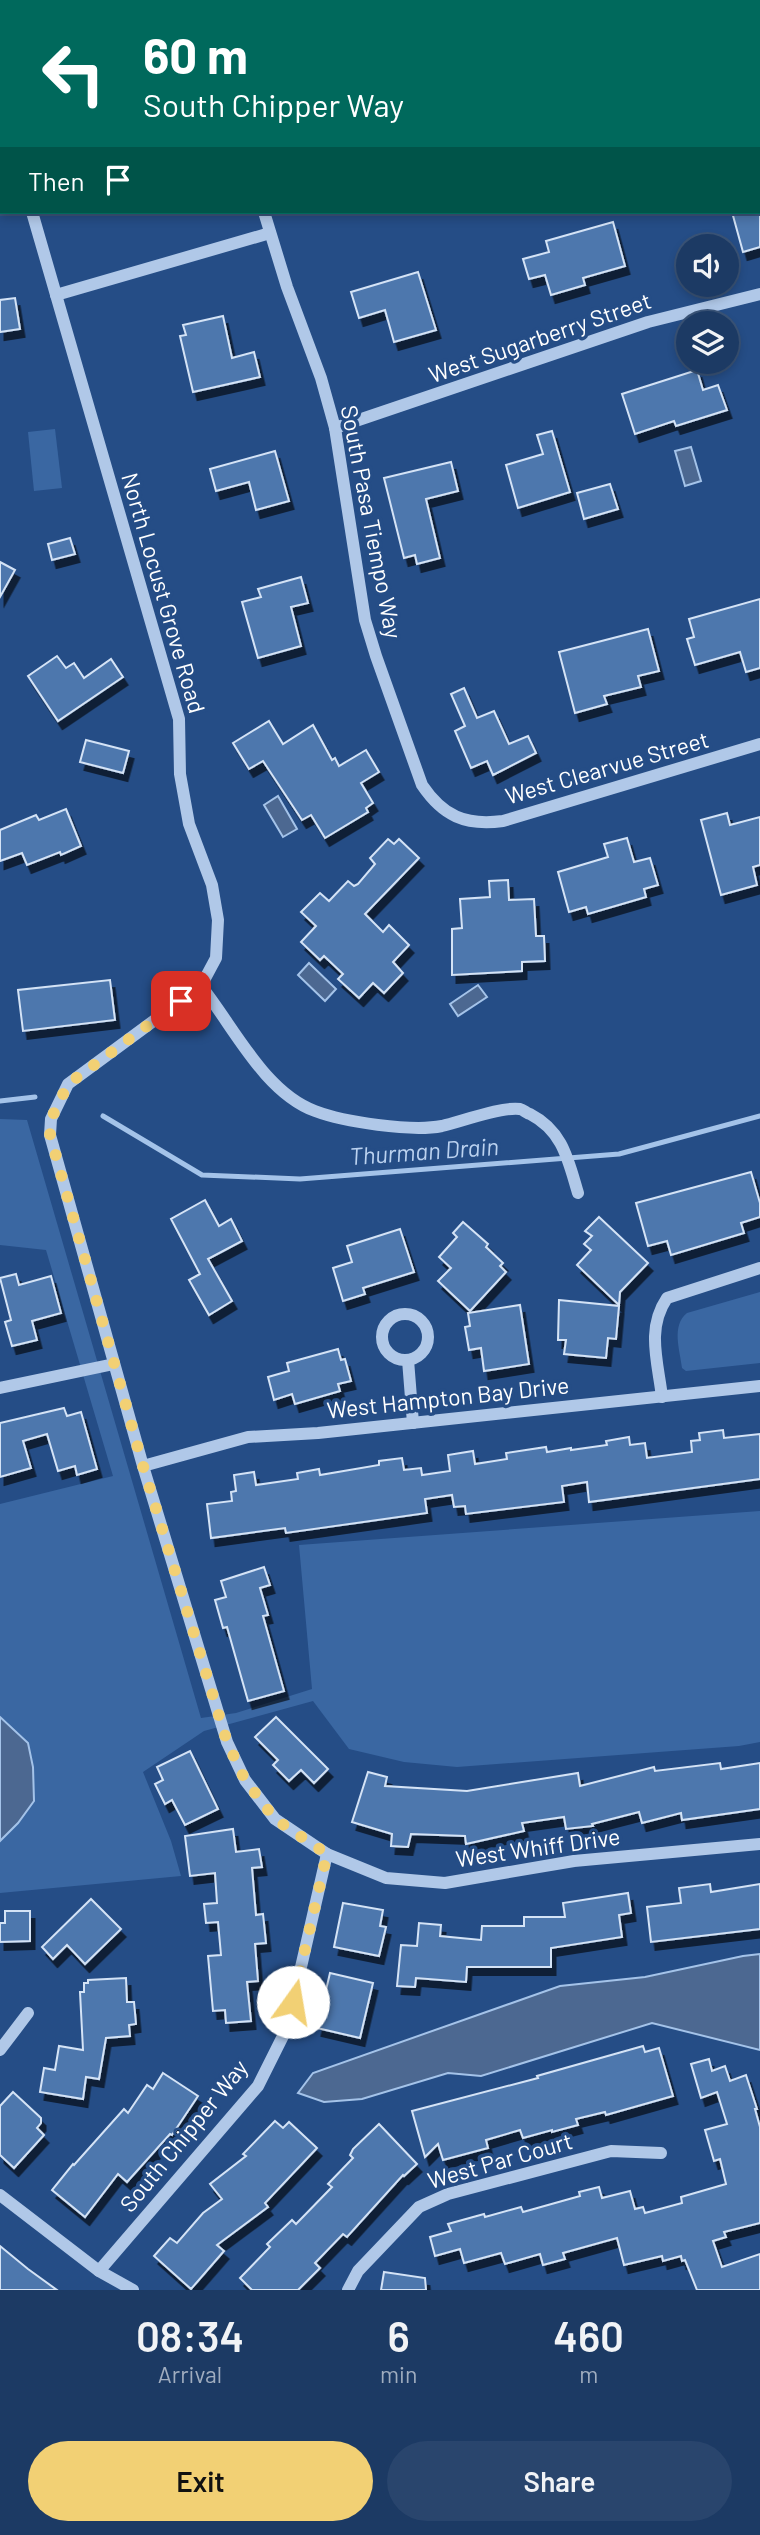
<!DOCTYPE html>
<style>
:root{--surface:#1c3a64;--page:#29456d;--text:#f1f3f6;--muted:#a0adbf;--line:#3a5478;--accent:#f2d074}
body{margin:0;font-family:Barlow,sans-serif;background:var(--page);color:var(--text);height:100vh;display:flex;flex-direction:column;font-size:26px;white-space:nowrap}
*{box-sizing:border-box;margin:0}
p{font-size:23px;color:var(--muted)}
.icon{flex:none;width:38px;height:38px;fill:none;stroke:currentColor;stroke-width:2;stroke-linecap:round;stroke-linejoin:round}
.map{position:relative;height:2290px;overflow:hidden}
.sheet{display:flex;flex-direction:column;background:var(--surface);flex:1}
.sheet>*{flex:none}
.guide{position:absolute;left:0px;top:0px;width:761px;height:214px;box-shadow:0 4px 10px #0003,0 0 0 2px var(--line);background:#00695c;color:#fff;overflow:hidden}
.tools{position:absolute;left:676px;top:234px;display:grid;gap:14px}
.tools a{display:grid;place-items:center;width:63px;height:63px;border-radius:50%;background:var(--surface);box-shadow:0 4px 10px #0003,0 0 0 2px var(--line);font-size:35px}
.pin{position:absolute;display:grid;place-items:center;width:60px;height:60px;color:#fff;margin:-30px;border-radius:14px;box-shadow:0 4px 10px #0006}
.me{position:absolute;width:77px;margin:-38px;rotate:13deg;stroke-linejoin:round;filter:drop-shadow(0 0 5px #0008)}
.turn{display:flex;align-items:center;gap:24px;height:147px;padding:0 28px;font-size:32px}
.turn .icon{width:91px;height:91px;stroke-width:2.5}
.turn b{display:block;font-size:49px;line-height:60px}
.then{display:flex;align-items:center;height:66px;padding:0 28px;background:#0003;gap:14px;font-size:26px}
.eta{display:flex;justify-content:space-evenly;align-items:center;height:119px;text-align:center}
.eta b{font-size:42px;font-weight:600;line-height:49px}
.action{display:flex;gap:14px;margin-top:auto;padding:14px 28px}
.action a{flex:1;height:80px;border-radius:42px;background:var(--accent);color:#111;font-size:28px;font-weight:600;line-height:80px;text-align:center}
.action a+a{background:var(--page);color:var(--text)}
.map>svg:first-child{display:block}
</style>
<div class="map">
<svg width="760" height="2290" viewBox="0 0 760 2290">
<defs>
<filter id="shadow"><feDropShadow dx="4.5" dy="8" stdDeviation="0" flood-color="#0009"/></filter>
</defs>
<rect width="100%" height="100%" fill="#254d86"/>
<g fill="#3a67a2">
<polygon points="55,429 62,488 34,491 28,432"/>
<polygon points="0,1119 27,1120 201,1718 236,1713 312,1689 299,1545 760,1511 760,1742 739,1746 457,1767 404,1762 349,1749 313,1701 204,1731 143,1772 171,1841 181,1876 0,1893 0,1504 113,1476 46,1250 0,1245"/>
<path d="M760,1292V1363L686,1371L682,1368C680,1350 671,1326 687,1313Z"/>
</g>
<g fill="#4c6891" stroke="#a4c3e9" stroke-width="2">
<polygon points="691,447 701,481 685,486 675,451"/>
<polygon points="278,796 297,829 283,837 264,805"/>
<polygon points="309,963 336,989 325,1001 298,975"/>
<polygon points="478,985 487,997 458,1016 450,1004"/>
<polygon points="0,1717 28,1743 33,1767 34,1801 18,1823 0,1841"/>
<polygon points="760,1954 760,2050 652,2023 481,2076 448,2073 362,2099 324,2102 298,2093 313,2073 560,1986 645,1977 743,1956"/>
</g>
<g fill="none" stroke-linecap="round" stroke-linejoin="round">
<g stroke="#a4c3e9" stroke-width="5">
<polyline points="0,1101 35,1097"/>
<polyline points="103,1116 202,1175 300,1179 619,1154 760,1116"/>
</g>
</g>
<g fill="#4e77ad" stroke="#d4e3f6" stroke-width="2" filter="url(#shadow)">
<polygon points="732,212 760,212 760,247 743,252"/>
<polygon points="613,222 625,266 583,278 585,285 551,295 545,275 529,279 523,259 549,252 546,241"/>
<polygon points="418,272 436,330 394,342 385,310 359,318 351,292"/>
<polygon points="15,298 20,329 0,332 0,300"/>
<polygon points="223,316 232,358 254,352 260,377 193,392 180,336 186,335 183,325"/>
<polygon points="697,370 703,390 718,385 727,410 676,426 674,421 635,434 622,394"/>
<polygon points="552,431 570,492 518,508 506,465 543,454 537,435"/>
<polygon points="275,451 289,501 256,510 249,482 216,491 210,469"/>
<polygon points="451,462 458,491 426,499 440,558 417,564 415,555 404,558 384,478"/>
<polygon points="610,484 618,509 584,519 577,493"/>
<polygon points="70,538 75,554 52,560 48,544"/>
<polygon points="0,562 15,570 0,597"/>
<polygon points="301,577 308,603 291,607 301,646 258,658 242,602 261,597 258,589"/>
<polygon points="760,599 760,668 746,672 740,652 695,665 687,639 694,637 689,619"/>
<polygon points="648,629 659,671 638,676 641,687 604,696 607,704 575,713 559,652"/>
<polygon points="57,656 66,668 74,663 84,678 111,659 123,677 58,721 28,676"/>
<polygon points="464,688 477,718 494,711 509,744 528,736 536,753 493,775 487,761 471,768 455,731 465,726 451,694"/>
<polygon points="269,721 283,744 313,725 332,760 335,758 339,766 366,750 379,772 361,783 373,803 366,808 368,812 325,838 311,815 302,820 263,761 249,769 233,743"/>
<polygon points="86,740 129,751 123,773 80,762"/>
<polygon points="66,809 81,846 61,855 60,852 27,865 22,853 0,861 0,830 36,815 39,820"/>
<polygon points="727,813 730,825 760,817 760,865 753,867 757,885 721,895 701,820"/>
<polygon points="627,838 634,862 650,858 658,885 644,889 646,897 588,914 586,907 569,912 558,872 608,857 604,844"/>
<polygon points="388,839 394,844 399,839 419,858 365,914 383,932 389,925 409,945 393,962 403,973 384,993 373,983 359,998 338,979 343,974 324,956 320,960 301,942 316,926 301,912 320,893 329,901 348,881 354,886 358,884 375,864 370,858"/>
<polygon points="508,880 509,900 534,899 536,936 544,936 545,961 522,962 522,971 452,975 452,929 462,928 460,899 490,897 489,881"/>
<polygon points="110,980 115,1020 23,1031 18,990"/>
<polygon points="751,1172 760,1203 760,1217 741,1223 744,1233 671,1255 667,1241 648,1246 636,1203"/>
<polygon points="205,1200 219,1226 231,1219 242,1241 208,1259 232,1301 209,1315 189,1280 200,1274 171,1219"/>
<polygon points="599,1217 648,1263 620,1292 619,1305 577,1265 591,1250 584,1244 592,1236 585,1231"/>
<polygon points="463,1222 488,1244 486,1247 503,1263 500,1266 506,1272 470,1311 438,1281 451,1268 439,1257 457,1237 453,1233"/>
<polygon points="400,1229 414,1272 363,1288 365,1294 343,1301 333,1268 352,1262 347,1246"/>
<polygon points="16,1274 19,1285 51,1276 61,1313 32,1321 37,1340 12,1346 5,1322 11,1320 0,1278"/>
<polygon points="559,1300 619,1306 616,1339 608,1338 606,1358 564,1354 566,1340 558,1340"/>
<polygon points="520,1305 529,1364 484,1371 481,1348 469,1350 465,1327 470,1326 468,1313"/>
<polygon points="338,1349 341,1360 345,1359 351,1381 338,1384 340,1391 295,1404 292,1394 274,1400 268,1377 289,1371 287,1363"/>
<polygon points="64,1408 67,1416 81,1412 97,1469 77,1475 75,1466 58,1471 47,1434 23,1441 31,1468 0,1477 0,1423"/>
<polygon points="723,1430 724,1438 760,1434 760,1479 589,1502 587,1482 562,1486 564,1502 466,1514 465,1506 454,1507 452,1495 425,1499 427,1513 286,1533 285,1528 211,1538 207,1504 232,1501 231,1492 236,1491 234,1475 254,1472 256,1485 298,1479 297,1473 319,1469 320,1475 379,1465 379,1461 402,1458 404,1470 421,1468 422,1475 450,1471 448,1455 473,1451 475,1464 507,1459 506,1453 546,1447 547,1452 571,1448 571,1450 607,1445 606,1441 629,1437 630,1445 645,1443 647,1458 692,1452 691,1441 700,1440 699,1433"/>
<polygon points="264,1567 270,1585 260,1588 268,1615 263,1616 284,1691 248,1701 227,1627 223,1628 215,1600 226,1597 221,1581"/>
<polygon points="276,1717 328,1769 314,1783 301,1770 289,1781 273,1765 278,1760 255,1737"/>
<polygon points="190,1751 218,1809 185,1825 172,1800 165,1804 155,1784 163,1780 157,1767"/>
<polygon points="720,1763 721,1769 760,1763 760,1809 682,1820 681,1813 642,1823 639,1812 592,1824 593,1826 566,1829 564,1817 522,1823 524,1831 466,1844 465,1836 411,1834 408,1847 391,1846 392,1834 352,1822 368,1772 387,1777 385,1786 467,1791 578,1773 580,1786 654,1767 655,1771"/>
<polygon points="233,1829 236,1852 259,1849 262,1867 252,1868 256,1915 263,1914 266,1943 255,1944 258,1981 247,1982 251,2021 226,2023 225,2010 213,2011 208,1956 221,1955 218,1922 206,1923 204,1904 217,1903 215,1873 190,1876 185,1836"/>
<polygon points="710,1884 711,1892 760,1884 760,1929 651,1942 647,1907 681,1903 679,1888"/>
<polygon points="628,1893 631,1913 619,1915 622,1937 551,1948 551,1967 467,1967 466,1982 416,1978 415,1987 397,1986 401,1945 417,1946 419,1923 441,1925 440,1936 481,1940 482,1926 524,1926 524,1917 565,1917 563,1903"/>
<polygon points="91,1899 121,1929 85,1964 67,1945 53,1959 42,1947"/>
<polygon points="343,1903 383,1910 380,1926 386,1927 379,1956 334,1947"/>
<polygon points="5,1911 30,1911 30,1941 0,1942 0,1923 5,1923"/>
<polygon points="330,1973 373,1983 360,2038 317,2028"/>
<polygon points="126,1978 127,2002 134,2002 136,2024 129,2025 130,2036 106,2038 99,2079 86,2077 83,2099 40,2092 44,2068 55,2070 59,2046 83,2050 80,1992 84,1992 84,1983 88,1983 88,1980"/>
<polygon points="643,2046 645,2052 659,2048 673,2096 606,2115 605,2112 576,2119 578,2125 552,2132 552,2130 523,2138 520,2130 486,2140 488,2148 443,2160 438,2144 425,2157 412,2111 538,2078 537,2076"/>
<polygon points="709,2059 712,2071 725,2066 730,2081 746,2075 757,2109 755,2109 760,2127 760,2223 724,2232 726,2237 713,2241 722,2267 760,2254 760,2290 697,2290 685,2260 682,2261 681,2256 663,2261 662,2256 624,2265 617,2238 563,2253 565,2259 543,2265 540,2254 505,2264 501,2253 464,2263 460,2249 435,2256 430,2237 451,2231 448,2224 484,2214 485,2217 521,2207 523,2212 580,2196 579,2192 599,2187 602,2198 630,2191 635,2209 643,2207 645,2213 682,2203 681,2197 726,2184 720,2159 714,2161 705,2130 727,2124 717,2092 701,2098 691,2064"/>
<polygon points="163,2073 198,2096 172,2135 170,2134 127,2182 118,2174 85,2217 52,2190 73,2164 74,2165 124,2109 128,2113 147,2085 153,2089"/>
<polygon points="13,2092 41,2118 41,2123 37,2128 44,2135 14,2168 0,2155 0,2106"/>
<polygon points="275,2121 283,2128 289,2122 317,2148 265,2203 268,2207 217,2245 224,2251 191,2289 154,2256 170,2238 177,2243 203,2213 222,2199 210,2184 246,2156 243,2154"/>
<polygon points="379,2124 417,2164 404,2176 403,2175 347,2237 343,2234 315,2263 320,2268 298,2290 252,2290 240,2278 270,2247 267,2244 292,2220 296,2224 332,2187 328,2184 353,2158 350,2155 353,2149"/>
<polygon points="0,2246 28,2269 57,2290 0,2290"/>
<polygon points="384,2272 425,2278 426,2290 381,2290"/>
</g>
<g fill="none" stroke-linecap="round" stroke-linejoin="round">
<g stroke="#b0c8e8" stroke-width="12">
<polyline points="378,2 382,0"/>
<polyline points="0,103 2,109"/>
<polyline points="32,212 179,719 180,774 189,824 212,885 218,920 216,958 201,986 68,1084 51,1119 50,1135 143,1466 227,1742 245,1780 275,1819 327,1854 287,2028 258,2086 99,2271"/>
<path d="M264,212L287,287L321,378L335,428L365,620L376,656L422,785C443,816 465,826 503,821L760,744"/>
<polyline points="56,295 270,233"/>
<polyline points="335,428 648,322 760,294"/>
<path d="M201,986C234,1027 264,1092 315,1111C344,1122 411,1132 442,1126C460,1122 503,1106 520,1109C524,1110 526,1113 530,1114C563,1131 568,1160 578,1193"/>
<circle cx="405" cy="1337" r="23"/>
<polyline points="408,1360 413,1423"/>
<polyline points="0,1388 114,1364"/>
<path d="M662,1397C658,1362 646,1329 667,1298L760,1268"/>
<polyline points="143,1466 248,1437 318,1433 760,1386"/>
<polyline points="327,1854 386,1878 445,1883 574,1861 760,1844"/>
<polyline points="0,2050 28,2013"/>
<polyline points="0,2195 99,2271 133,2290"/>
<polyline points="348,2290 358,2271 419,2207 448,2194 611,2151 661,2153"/>
</g>
</g>
<g fill="none" stroke-linecap="round" stroke-linejoin="round">
<polyline stroke="#f2d074" stroke-width="12" stroke-dasharray="0 21.6" points="181,1001 68,1084 51,1119 50,1135 143,1466 227,1742 245,1780 275,1819 327,1854 293,2002"/>
</g>
<g text-anchor="middle" stroke-width="7" stroke-linejoin="round" paint-order="stroke">
<g font-size="23" fill="#fff" stroke="#254d86">
<text transform="translate(540 338) rotate(-19)" y="8">West Sugarberry Street</text>
<text transform="translate(371 522) rotate(79)" y="8">South Pasa Tiempo Way</text>
<text transform="translate(163 593) rotate(74)" y="8">North Locust Grove Road</text>
<text transform="translate(607 768) rotate(-16)" y="8">West Clearvue Street</text>
<text transform="translate(448 1398) rotate(-6)" y="8">West Hampton Bay Drive</text>
<text transform="translate(538 1848) rotate(-8)" y="8">West Whiff Drive</text>
<text transform="translate(184 2136) rotate(-51)" y="8">South Chipper Way</text>
<text transform="translate(500 2161) rotate(-16)" y="8">West Par Court</text>
</g>
<g font-size="24" font-style="italic" fill="#bbd2f0" stroke="#254d86">
<text transform="translate(424 1152) rotate(-4)" y="8">Thurman Drain</text>
</g>
</g>
</svg>
<div class="tools">
<a><svg class="icon" aria-label="sound" viewBox="0 0 24 24"><path d="M4 9h4l5-4v14l-5-4H4zM17 9q2 3 0 6"/></svg></a>
<a><svg class="icon" aria-label="layers" viewBox="0 0 24 24"><path d="M12 4l9 5-9 5-9-5zM3 14l9 5 9-5"/></svg></a>
</div>
<div class="pin" style="left:181px;top:1001px;background:#d93025"><svg class="icon" aria-label="arrive" viewBox="0 0 24 24"><path d="M6 21V4h12l-3 4 3 4H6"/></svg></div>
<svg class="me" style="left:293px;top:2002px" viewBox="-20 -20 40 40"><circle r="19" fill="#fff"/><path d="M0-13L10 11 0 6-10 11z" fill="#f2d074"/></svg>
<div class="guide">
<div class="turn"><svg class="icon" aria-label="left" viewBox="0 0 24 24"><path d="M17 20v-9H6M10 6l-5 5 5 5"/></svg><div><b>60 m</b>South Chipper Way</div></div>
<div class="then">Then<svg class="icon" aria-label="arrive" viewBox="0 0 24 24"><path d="M6 21V4h12l-3 4 3 4H6"/></svg></div>
</div>
</div>
<section class="sheet">
<div class="eta">
<div><b>08:34</b><p>Arrival</p></div>
<div><b>6</b><p>min</p></div>
<div><b>460</b><p>m</p></div>
</div>
<div class="action"><a>Exit</a><a>Share</a></div>
</section>
